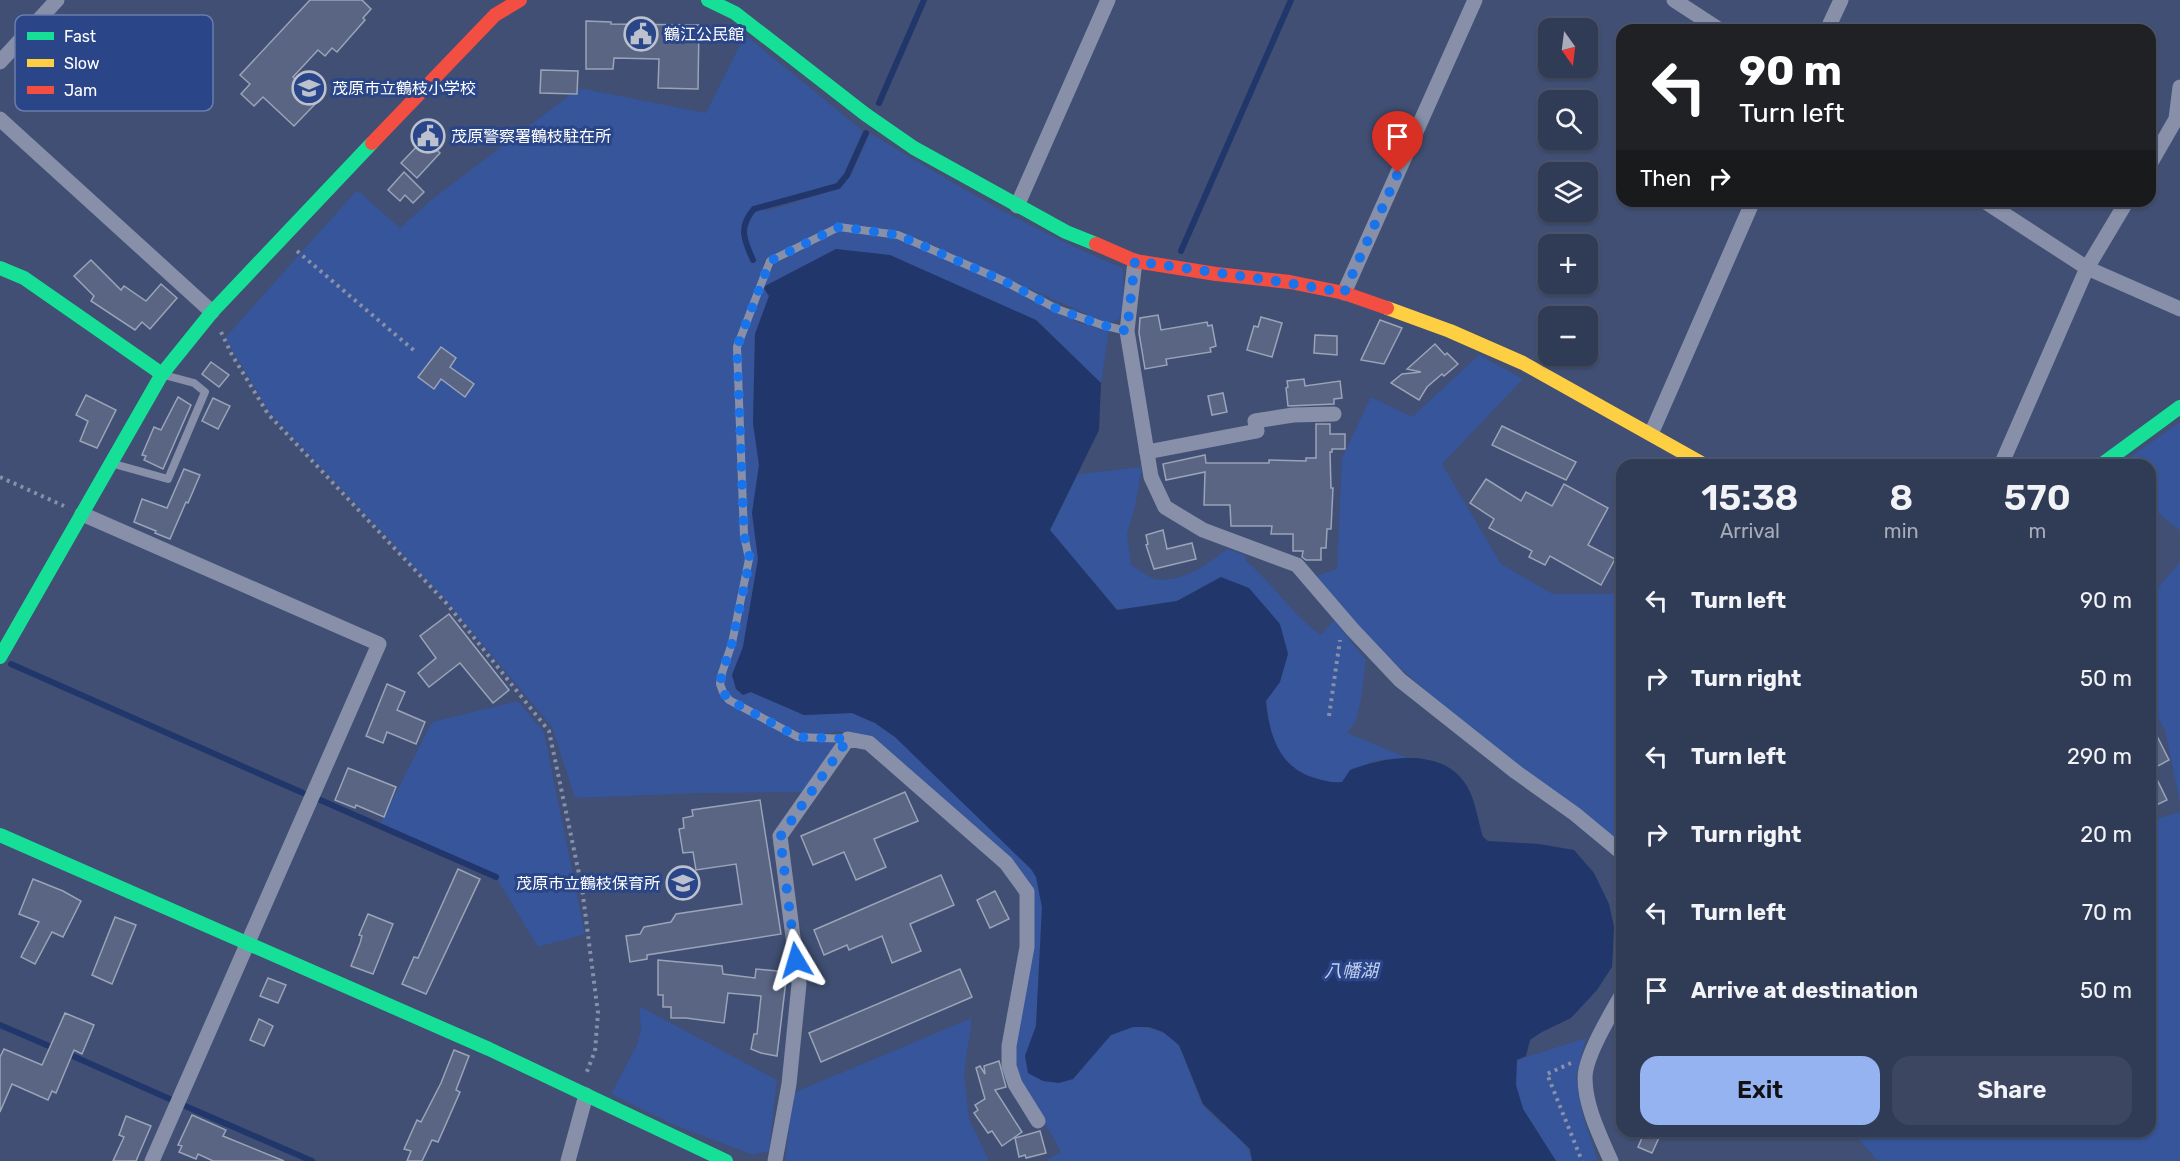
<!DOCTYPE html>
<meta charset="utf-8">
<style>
:root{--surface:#303b56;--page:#3c4660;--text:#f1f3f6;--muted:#a8adb9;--line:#4b556c;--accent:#95b2f1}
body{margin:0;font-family:Rubik,"Noto Sans JP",sans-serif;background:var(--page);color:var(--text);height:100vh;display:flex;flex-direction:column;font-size:22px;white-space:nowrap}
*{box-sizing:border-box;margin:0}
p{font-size:20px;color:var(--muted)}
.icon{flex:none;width:33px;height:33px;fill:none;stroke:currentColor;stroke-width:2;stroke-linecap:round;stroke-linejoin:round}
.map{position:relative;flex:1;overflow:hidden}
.side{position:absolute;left:1616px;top:459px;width:540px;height:678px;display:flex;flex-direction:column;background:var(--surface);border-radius:18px;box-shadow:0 2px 4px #0004,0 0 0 2px var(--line)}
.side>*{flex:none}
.hud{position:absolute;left:1616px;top:24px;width:540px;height:183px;border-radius:18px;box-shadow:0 2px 4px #0004,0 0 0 2px var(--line);background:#202124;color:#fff;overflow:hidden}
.needle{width:39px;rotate:166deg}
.controls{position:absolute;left:1538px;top:18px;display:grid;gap:12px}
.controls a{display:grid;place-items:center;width:60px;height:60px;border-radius:12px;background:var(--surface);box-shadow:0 2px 4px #0004,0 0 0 2px var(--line);font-size:30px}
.pin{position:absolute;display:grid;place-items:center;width:51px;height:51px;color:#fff;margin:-62px -26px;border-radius:50% 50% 50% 0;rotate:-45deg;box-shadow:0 0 6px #0007}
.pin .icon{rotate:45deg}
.me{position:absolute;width:66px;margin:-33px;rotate:353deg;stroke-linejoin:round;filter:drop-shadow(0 0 4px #0008)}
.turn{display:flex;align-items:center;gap:21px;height:126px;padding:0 24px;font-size:27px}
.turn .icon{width:78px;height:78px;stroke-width:2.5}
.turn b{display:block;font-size:42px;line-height:51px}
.then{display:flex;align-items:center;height:57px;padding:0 24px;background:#0003;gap:12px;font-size:22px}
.eta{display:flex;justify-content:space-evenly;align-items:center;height:102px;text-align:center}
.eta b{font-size:36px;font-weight:600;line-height:42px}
.primary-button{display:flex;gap:12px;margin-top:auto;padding:12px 24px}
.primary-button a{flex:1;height:69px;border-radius:18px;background:var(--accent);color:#111;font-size:24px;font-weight:600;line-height:69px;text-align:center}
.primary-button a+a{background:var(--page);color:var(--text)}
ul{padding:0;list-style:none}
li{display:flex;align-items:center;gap:18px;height:78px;padding:0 24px}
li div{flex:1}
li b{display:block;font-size:22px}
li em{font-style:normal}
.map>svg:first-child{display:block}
</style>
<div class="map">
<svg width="2180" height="1161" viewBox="0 0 2180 1161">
<rect width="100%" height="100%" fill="#404f73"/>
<g fill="#36559a">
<path d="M745,35L863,131L842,178L835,184L767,204L766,211L841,188L851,175L870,133C952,183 1034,232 1123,268L1124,313L1118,320L1106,323L901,231L839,223L764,260L763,285L775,264L839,231L897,239L999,283L1079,323L1109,331L1101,383L1036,320L763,287L769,296L755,334L753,423L759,465L752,513L758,559L743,647L732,675L750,692L804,715L852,713L875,723L895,737L1031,869L1036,877L1042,907L1036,1026L1025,1056L1073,1079C1085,1065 1096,1048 1109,1036C1127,1020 1167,1026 1179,1047C1189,1064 1193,1085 1202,1103C1215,1125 1248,1135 1252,1161H1045L1061,1152C1044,1117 1016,1087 1014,1048L1033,894L876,740L837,731L825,734L837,747L803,792L699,793L575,798L552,727L443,597L270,413L225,338L357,190L400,228L430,201L579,88L706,113Z"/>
<polygon points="1479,355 1523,379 1442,464 1501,564 1553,594 1621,594 1621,845 1452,714 1390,659 1346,615 1316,576 1337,569 1342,458 1371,397 1412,417"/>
<polygon points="2180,422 2180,531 2150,506 2150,465 2119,465"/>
<path d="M1142,467L1135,507L1127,534L1131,565C1138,569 1148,577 1155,579C1182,583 1208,564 1227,549L1245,555V560C1273,583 1292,615 1321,635L1334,620L1366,660L1361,699L1356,721L1347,733L1408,758C1396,759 1378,758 1367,764C1357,768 1351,780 1340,783C1333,785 1325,781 1318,779C1278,768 1270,738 1266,700L1280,682L1221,577L1177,601L1117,610L1050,530L1078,474Z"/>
<polygon points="2180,562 2180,803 2165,730 2150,705 2150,597"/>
<polygon points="518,701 544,732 585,934 538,947 496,877 379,826 432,722"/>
<polygon points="2180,812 2180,1161 1878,1161 1851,1131 2150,1131 2150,821"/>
<polygon points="639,1006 777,1080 769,1151 753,1155 672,1124 611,1094 637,1045 641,1029"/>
<polygon points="972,1018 964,1074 969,1119 989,1161 785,1161 793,1093"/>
<polygon points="1586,1038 1576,1077 1583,1116 1598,1161 1556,1161 1523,1109 1516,1085 1517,1060"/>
</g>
<path fill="#21366b" d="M836,249L890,255L1036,320L1101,383L1099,430L1050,530L1117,610L1177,601L1221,577L1249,588L1280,624L1288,654L1280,682L1266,701C1269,734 1279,768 1315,778C1325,781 1332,783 1342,782L1350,770C1386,756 1445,746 1468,788C1476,803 1478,821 1483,837L1488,841L1539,844L1574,850L1594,873L1609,904L1614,927L1612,967L1597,990L1571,1018L1540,1033L1530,1040L1526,1056L1517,1060L1516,1085L1523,1109L1556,1161H1252L1250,1149L1203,1104L1179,1045L1163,1032L1149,1027H1133L1111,1035L1073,1079L1059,1083L1043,1081L1028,1073L1025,1056L1036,1026L1042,907L1036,877L1031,869L895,737L875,723L852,713L804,715L751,692L743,695L736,689L732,675L743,647L758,559L752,513L759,465L753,423L755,334L769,296L763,287Z"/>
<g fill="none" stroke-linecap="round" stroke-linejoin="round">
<g stroke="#21366b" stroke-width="6">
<polyline points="879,103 924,0"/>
<polyline points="1181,251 1291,0"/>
<path d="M753,260C744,240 738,227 754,209L838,186L847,175L866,133"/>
<polyline points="11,664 303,793"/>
<polyline points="318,799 496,877"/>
<polyline points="0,1025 56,1049"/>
<polyline points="66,1053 172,1100"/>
<polyline points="183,1105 312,1161"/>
</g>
</g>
<g fill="#596583" stroke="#9aa3b7" stroke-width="1.5">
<polygon points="310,0 362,0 371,9 363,18 365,20 337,52 332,48 325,56 318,50 293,77 318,101 294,126 263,97 254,106 241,94 250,84 240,75"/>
<polygon points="586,21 611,22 611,24 699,25 698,89 658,88 659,59 614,58 613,69 586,69"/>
<polygon points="541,70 578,71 577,94 540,93"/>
<polygon points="425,138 440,153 417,178 401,163"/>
<polygon points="404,172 424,192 413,203 405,195 400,201 388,190"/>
<polygon points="91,260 121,290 124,286 146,301 161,284 177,298 150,329 142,322 135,330 91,301 94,296 74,276"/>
<polygon points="1158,315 1161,330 1207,322 1208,326 1212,325 1216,346 1210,348 1211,352 1166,359 1167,365 1145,369 1139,333 1140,318"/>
<polygon points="1261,317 1282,323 1272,357 1247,350 1254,326 1258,327"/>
<polygon points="1380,320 1402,328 1384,364 1361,360"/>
<polygon points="1315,335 1337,336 1337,355 1314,353"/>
<polygon points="1435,344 1445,355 1447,353 1458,364 1444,376 1442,374 1427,387 1419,400 1391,383 1402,374 1421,372 1407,369"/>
<polygon points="441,347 456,358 450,367 474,384 465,397 441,379 434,389 418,377"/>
<polygon points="211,362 229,375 219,387 202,374"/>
<polygon points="1304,379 1305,386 1340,381 1342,398 1334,399 1334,404 1288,406 1286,388 1288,387 1287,381"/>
<polygon points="1223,393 1227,412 1212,415 1208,396"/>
<polygon points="86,395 116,410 97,448 80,441 88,421 76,415"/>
<polygon points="178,397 191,405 163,469 144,460 146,456 142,455 154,427 161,430"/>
<polygon points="213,398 230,406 218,429 202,421"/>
<polygon points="1316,424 1330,424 1330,434 1345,434 1345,449 1332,449 1332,452 1330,452 1331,488 1333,488 1331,529 1327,529 1326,548 1321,548 1321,560 1306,560 1302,557 1303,551 1293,551 1293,534 1271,534 1272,526 1231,526 1230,505 1204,505 1205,472 1166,480 1163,464 1205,455 1206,463 1269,463 1269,460 1306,461 1306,458 1316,458"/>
<polygon points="1502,426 1576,462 1566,480 1492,445"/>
<polygon points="184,469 200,475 188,503 186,502 170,539 155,533 156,531 134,522 142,499 167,508"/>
<polygon points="1486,479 1521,501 1526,492 1552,506 1564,484 1608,508 1588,545 1615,559 1601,585 1550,556 1545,565 1529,557 1532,551 1489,528 1494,519 1470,503"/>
<polygon points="1163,530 1167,549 1192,543 1196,559 1154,569 1146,545 1148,544 1146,535"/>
<polygon points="449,614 509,690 493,703 460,663 429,687 418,673 436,658 420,636"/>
<polygon points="387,684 405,692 397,710 425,722 416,744 387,732 383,743 366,736"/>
<polygon points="2150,722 2169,760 2152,769 2167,800 2150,808"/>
<polygon points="348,768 396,787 384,817 356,805 355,808 335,800"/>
<polygon points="905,792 918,821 874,839 886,867 856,880 844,852 813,865 801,836"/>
<polygon points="760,800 781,934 647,955 647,959 630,962 626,936 640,934 644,927 671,922 676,914 742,904 736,864 696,870 693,852 683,853 679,829 684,828 683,818 693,816 692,810"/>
<polygon points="458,869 480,879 426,994 402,984 414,957 418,958"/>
<polygon points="941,875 954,905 910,924 921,951 892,963 882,936 849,950 847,945 824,955 814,930"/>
<polygon points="33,879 63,891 81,901 63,937 52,932 35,964 21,957 39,922 19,914"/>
<polygon points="995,891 1009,919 990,928 977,900"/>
<polygon points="368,914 393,924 373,974 351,966 360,943 362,936 359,935"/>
<polygon points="115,917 136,925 112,984 92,975"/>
<polygon points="658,960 722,966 723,974 755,978 756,969 787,972 777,1056 761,1053 751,1049 754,1034 757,1034 761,996 728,993 724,1023 686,1018 671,1018 671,1007 663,1007 663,995 658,995"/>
<polygon points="960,969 972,997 821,1062 809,1033"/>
<polygon points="268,978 286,985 278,1003 260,996"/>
<polygon points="65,1013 94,1025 82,1054 74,1050 56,1093 52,1091 48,1100 12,1084 0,1112 0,1057 4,1049 42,1065"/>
<polygon points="259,1019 273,1026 264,1046 250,1040"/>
<polygon points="454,1050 469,1056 456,1090 460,1092 438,1142 432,1140 422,1161 407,1161 411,1151 404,1149 417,1120 421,1122 441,1083"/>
<polygon points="999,1061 1006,1087 995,1090 1022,1132 1002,1146 992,1131 988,1133 974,1113 978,1110 975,1105 985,1099 976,1068 980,1066 985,1074 984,1066"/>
<polygon points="192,1115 226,1130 223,1136 284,1161 213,1161 198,1154 196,1159 179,1152 182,1146 178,1145"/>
<polygon points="126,1116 151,1126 136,1161 113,1161 124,1137 119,1135"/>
<polygon points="1040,1131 1046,1153 1026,1158 1025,1155 1019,1157 1015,1138"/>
<polygon points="1645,1131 1662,1131 1652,1153 1638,1147"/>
</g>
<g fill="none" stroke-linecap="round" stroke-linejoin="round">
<g stroke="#8790a8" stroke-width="4" stroke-dasharray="3 4.5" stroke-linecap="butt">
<polyline points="297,251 417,353"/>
<polyline points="221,332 232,355 268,414 447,604 549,731 582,888 598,1013 595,1051 586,1074"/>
<polyline points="0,477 64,506"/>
<polyline points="1329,716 1340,640"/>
<polyline points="1571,1063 1547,1074 1582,1161"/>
</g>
<g stroke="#8790a8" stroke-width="8">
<polyline points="114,464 168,479 205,392 194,383 164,375"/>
<polyline points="848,739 798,737 729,700 723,692 720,684 722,673 732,643 749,559 744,535 737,347 770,261 839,227 898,235 1004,281 1057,309 1102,325 1127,331"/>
</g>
<g stroke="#8790a8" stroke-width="15">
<polyline points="1674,0 1720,30"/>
<polyline points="1827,30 1841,0"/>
<polyline points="0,62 57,0"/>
<polyline points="0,119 212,312"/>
<polyline points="2150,164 2176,119 2180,87"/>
<polyline points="1984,201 2087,268 2180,309"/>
<polyline points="1017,206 1108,0"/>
<polyline points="1135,261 1127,331 1151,477 1165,507 1203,530 1297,565 1352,629 1400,680 1516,772 1575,814 1622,853"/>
<polyline points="1344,293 1475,0"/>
<polyline points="1651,434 1753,201"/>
<polyline points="1147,452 1257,431 1255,421 1293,415 1334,414"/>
<polyline points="2001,465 2087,268 2127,201"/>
<polyline points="82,514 379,644 152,1161"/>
<polyline points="568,1161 586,1095"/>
<polyline points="775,1161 789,1084 799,984 780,836 848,739 869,743 1006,863 1027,892 1027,947 1009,1046 1009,1066 1015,1084 1038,1121"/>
<path d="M1611,1161C1600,1136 1585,1106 1585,1078C1585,1056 1611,1014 1622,994"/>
</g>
<g stroke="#16e098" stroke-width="14">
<polyline points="708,0 735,13 865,114 914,148 1066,232 1096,244"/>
<polyline points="0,268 24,278 162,374"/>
<polyline points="2101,465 2180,407"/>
<polyline points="0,657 162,374 212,312 372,143"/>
<polyline points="0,835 489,1049 726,1161"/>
</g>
<polyline stroke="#ffcf43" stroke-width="14" points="1387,308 1450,331 1523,363 1705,465"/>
<g stroke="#f24e42" stroke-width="14">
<polyline points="372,143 495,15 520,0"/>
<polyline points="1096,244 1135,261 1216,274 1290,282 1344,293 1387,308"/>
</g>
</g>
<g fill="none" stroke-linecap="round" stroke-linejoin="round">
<path stroke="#1a73e8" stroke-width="10" stroke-dasharray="0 18" d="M796,960L780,837L848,739L798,737L729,700L723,692L720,684L722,674L732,643L750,559L744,535L737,347L770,261L839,227L898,235L1004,281L1057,309L1102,325L1127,331L1135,261C1205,272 1275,279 1344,293L1398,173"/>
</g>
<defs>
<g id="civic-ring" transform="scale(1.725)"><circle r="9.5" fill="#2a4689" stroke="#bcc1ce" stroke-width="1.5"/><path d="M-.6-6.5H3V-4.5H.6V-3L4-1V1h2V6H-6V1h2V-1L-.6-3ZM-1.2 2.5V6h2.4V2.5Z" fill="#bcc1ce"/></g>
<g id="school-ring" transform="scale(1.725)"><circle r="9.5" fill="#2a4689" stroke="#bcc1ce" stroke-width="1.5"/><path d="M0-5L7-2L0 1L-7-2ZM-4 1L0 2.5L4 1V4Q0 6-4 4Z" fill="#bcc1ce"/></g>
</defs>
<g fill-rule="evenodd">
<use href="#civic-ring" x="641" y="34"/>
<use href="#school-ring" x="309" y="88"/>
<use href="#civic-ring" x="428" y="136"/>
<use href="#school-ring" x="683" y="883"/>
</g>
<g text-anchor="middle" stroke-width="6" stroke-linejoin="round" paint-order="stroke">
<g font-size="16" fill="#fff" stroke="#2a4689" text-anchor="start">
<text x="664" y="40">鶴江公民館</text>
<text x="332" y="94">茂原市立鶴枝小学校</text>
<text x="451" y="142">茂原警察署鶴枝駐在所</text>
<text x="660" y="889" text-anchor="end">茂原市立鶴枝保育所</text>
</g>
<g font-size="18" font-style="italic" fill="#c3d1f0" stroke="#2a4689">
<text x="1351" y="977">八幡湖</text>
</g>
</g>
<rect x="15" y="15" width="198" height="96" rx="9" fill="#2a4689" stroke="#6a7eac" stroke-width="1.5"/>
<rect x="27" y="32" width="27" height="8" fill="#16e098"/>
<rect x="27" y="59" width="27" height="8" fill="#ffcf43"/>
<rect x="27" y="86" width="27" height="8" fill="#f24e42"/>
<g font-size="16" fill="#fff">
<text x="64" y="42">Fast</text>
<text x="64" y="69">Slow</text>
<text x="64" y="96">Jam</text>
</g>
</svg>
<div class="controls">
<a><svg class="needle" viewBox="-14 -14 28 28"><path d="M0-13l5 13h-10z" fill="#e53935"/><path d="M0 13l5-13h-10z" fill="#a8adb9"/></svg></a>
<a><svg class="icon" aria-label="search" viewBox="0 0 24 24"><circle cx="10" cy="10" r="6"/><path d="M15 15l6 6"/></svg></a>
<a><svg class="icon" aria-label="layers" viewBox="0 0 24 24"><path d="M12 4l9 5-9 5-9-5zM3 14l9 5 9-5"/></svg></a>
<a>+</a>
<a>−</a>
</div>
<div class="pin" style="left:1398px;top:173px;background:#d93025"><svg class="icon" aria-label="arrive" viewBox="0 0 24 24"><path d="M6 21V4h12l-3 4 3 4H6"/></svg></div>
<svg class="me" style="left:796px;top:960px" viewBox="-20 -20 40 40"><path d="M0-17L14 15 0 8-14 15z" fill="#1a73e8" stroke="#fff" stroke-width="4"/></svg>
<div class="hud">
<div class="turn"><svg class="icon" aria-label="left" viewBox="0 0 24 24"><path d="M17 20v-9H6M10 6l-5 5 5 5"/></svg><div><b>90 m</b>Turn left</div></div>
<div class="then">Then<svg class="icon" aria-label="right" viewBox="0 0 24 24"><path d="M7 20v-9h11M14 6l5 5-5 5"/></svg></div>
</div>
<section class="side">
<div class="eta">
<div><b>15:38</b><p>Arrival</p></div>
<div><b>8</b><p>min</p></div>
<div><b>570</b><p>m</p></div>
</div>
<ul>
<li><svg class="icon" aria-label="left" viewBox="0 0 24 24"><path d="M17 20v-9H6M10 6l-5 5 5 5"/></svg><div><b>Turn left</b></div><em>90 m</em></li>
<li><svg class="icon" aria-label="right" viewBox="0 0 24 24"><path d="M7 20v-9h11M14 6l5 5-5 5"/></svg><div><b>Turn right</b></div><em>50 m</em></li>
<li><svg class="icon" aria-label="left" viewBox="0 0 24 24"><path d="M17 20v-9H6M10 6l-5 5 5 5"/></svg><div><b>Turn left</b></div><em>290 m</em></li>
<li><svg class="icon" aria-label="right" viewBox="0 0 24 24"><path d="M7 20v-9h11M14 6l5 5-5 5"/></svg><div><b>Turn right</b></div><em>20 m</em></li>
<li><svg class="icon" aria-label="left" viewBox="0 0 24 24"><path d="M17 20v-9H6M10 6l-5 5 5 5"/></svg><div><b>Turn left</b></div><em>70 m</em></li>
<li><svg class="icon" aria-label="arrive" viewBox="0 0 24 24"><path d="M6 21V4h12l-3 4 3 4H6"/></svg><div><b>Arrive at destination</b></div><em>50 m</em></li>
</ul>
<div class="primary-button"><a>Exit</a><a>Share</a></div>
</section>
</div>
